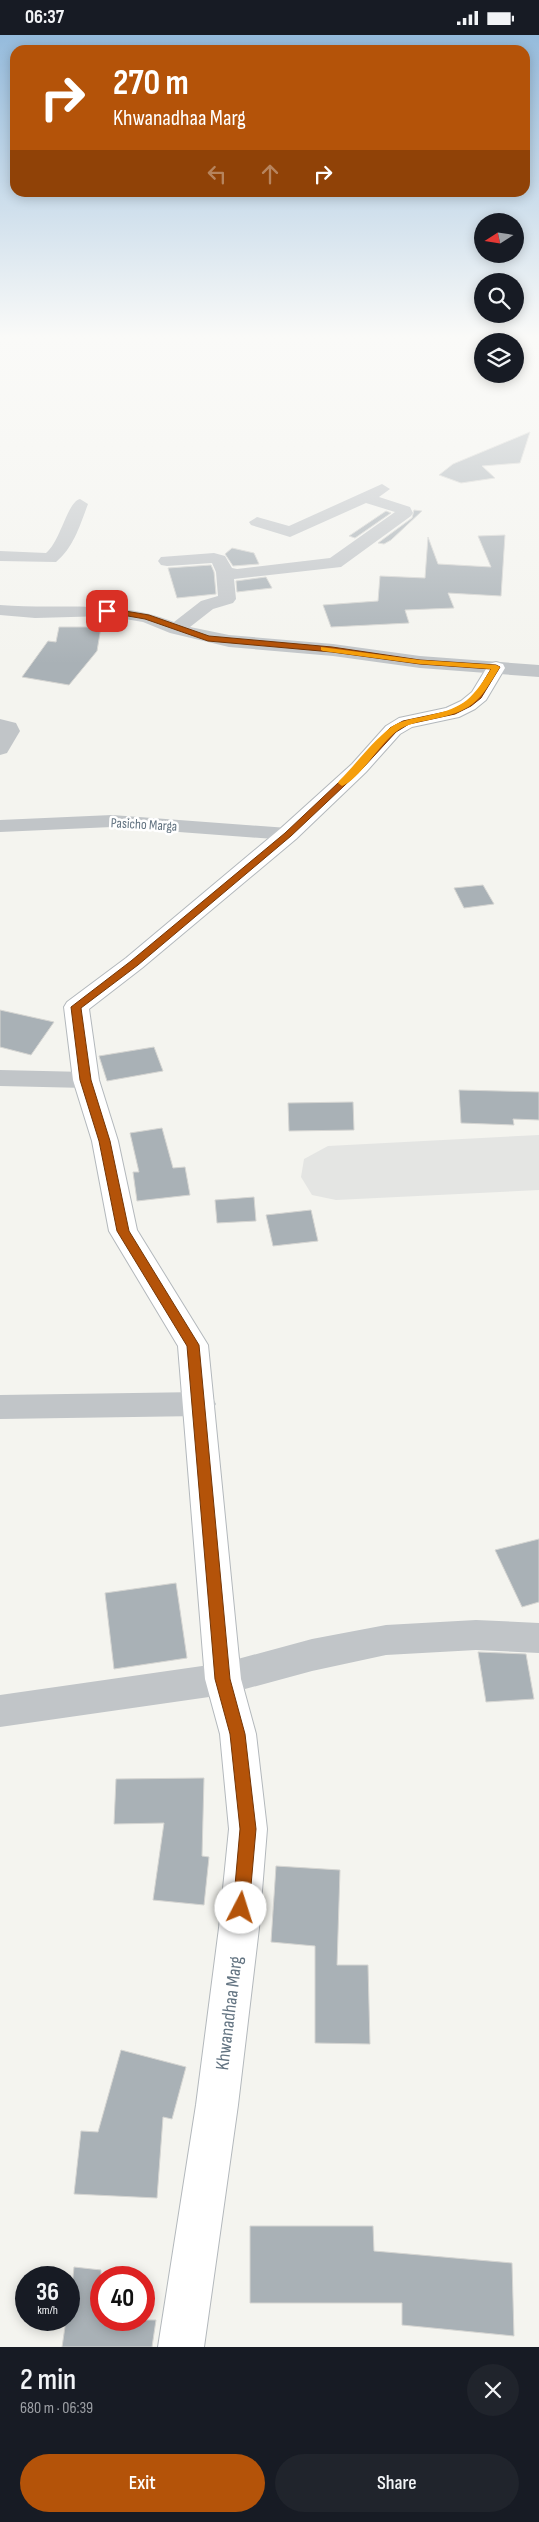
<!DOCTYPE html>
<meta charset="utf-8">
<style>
:root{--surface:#171b24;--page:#20242c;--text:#f1f3f6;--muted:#9ea1a6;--accent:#b45309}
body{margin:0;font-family:"Sofia Sans Condensed",sans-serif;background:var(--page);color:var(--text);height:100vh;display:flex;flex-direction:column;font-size:19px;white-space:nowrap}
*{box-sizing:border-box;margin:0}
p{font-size:16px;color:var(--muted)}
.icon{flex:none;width:28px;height:28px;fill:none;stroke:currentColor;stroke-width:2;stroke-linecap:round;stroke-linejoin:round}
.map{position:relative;height:2312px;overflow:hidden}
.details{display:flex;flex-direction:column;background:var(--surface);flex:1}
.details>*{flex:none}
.top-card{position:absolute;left:10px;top:10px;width:520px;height:152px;border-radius:15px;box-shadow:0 2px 12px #0003;background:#b45309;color:#fff;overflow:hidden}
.needle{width:32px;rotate:258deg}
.controls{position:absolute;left:474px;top:178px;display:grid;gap:10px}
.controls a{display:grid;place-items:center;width:50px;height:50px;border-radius:50%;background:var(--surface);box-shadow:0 2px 12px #0003;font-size:25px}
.speed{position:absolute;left:15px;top:2231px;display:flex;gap:10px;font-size:25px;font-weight:700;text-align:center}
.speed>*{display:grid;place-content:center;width:65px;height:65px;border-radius:50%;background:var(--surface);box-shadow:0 2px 12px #0003;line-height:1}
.speed small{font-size:12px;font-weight:400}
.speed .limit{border:8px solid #d22;background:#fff;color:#111}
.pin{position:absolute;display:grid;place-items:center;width:42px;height:42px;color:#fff;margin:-21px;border-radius:10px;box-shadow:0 2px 8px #0006}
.me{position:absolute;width:55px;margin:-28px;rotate:5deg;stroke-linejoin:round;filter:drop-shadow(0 0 4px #0008)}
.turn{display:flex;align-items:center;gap:18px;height:105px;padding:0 20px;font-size:22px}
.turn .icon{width:65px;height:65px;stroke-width:2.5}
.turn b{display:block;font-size:35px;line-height:42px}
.lanes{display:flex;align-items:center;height:48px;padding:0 20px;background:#0003;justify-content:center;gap:25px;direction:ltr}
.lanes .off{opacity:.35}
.round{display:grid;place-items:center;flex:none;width:52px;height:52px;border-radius:26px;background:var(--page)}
.overview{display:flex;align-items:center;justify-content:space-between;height:85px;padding:0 20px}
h1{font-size:30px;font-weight:600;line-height:38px}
.cta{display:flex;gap:10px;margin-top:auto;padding:10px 20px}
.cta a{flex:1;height:58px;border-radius:30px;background:var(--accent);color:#fff;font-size:20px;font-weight:600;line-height:58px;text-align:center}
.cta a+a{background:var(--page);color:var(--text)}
.status{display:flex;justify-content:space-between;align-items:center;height:35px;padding:0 25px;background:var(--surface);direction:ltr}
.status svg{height:14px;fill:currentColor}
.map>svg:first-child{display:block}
</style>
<div class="status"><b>06:37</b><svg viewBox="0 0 49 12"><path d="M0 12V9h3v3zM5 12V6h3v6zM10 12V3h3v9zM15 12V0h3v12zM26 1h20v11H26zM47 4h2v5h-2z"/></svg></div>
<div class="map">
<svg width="539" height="2312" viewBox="0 0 539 2312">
<rect width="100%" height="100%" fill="#f4f4ef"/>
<polygon fill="#e4e5e3" points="539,1100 539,1155 336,1165 312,1160 301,1142 304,1124 328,1111"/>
<g fill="#a9b1b6" stroke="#d5d5d2">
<polygon points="530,397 520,428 482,431 495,443 461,448 439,440 453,429"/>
<polygon points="414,475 422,476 391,505 384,509 378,508 412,483"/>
<polygon points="386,476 391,478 355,503 349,501"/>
<polygon points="505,500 501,561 448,558 454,573 405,575 409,588 331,592 323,570 378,566 380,541 425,543 428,502 438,529 491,532 478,501"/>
<polygon points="232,513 254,518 259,529 233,531 225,519"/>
<polygon points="211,530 214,537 216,559 177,563 168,533"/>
<polygon points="266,542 272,553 237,557 236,546"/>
<polygon points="59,592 101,592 97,616 69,650 22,642 48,606 56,607"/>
<polygon points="483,850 494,869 464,873 454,853"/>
<polygon points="0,975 54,987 31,1020 0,1012"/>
<polygon points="154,1012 163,1036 107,1046 99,1021"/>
<polygon points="459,1055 539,1057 539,1085 513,1084 514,1090 461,1088"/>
<polygon points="353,1067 354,1095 289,1096 288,1068"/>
<polygon points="162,1093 173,1133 185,1132 190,1160 137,1166 133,1137 139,1137 130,1098"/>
<polygon points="254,1162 256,1186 217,1188 215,1165"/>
<polygon points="311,1175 318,1206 273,1211 266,1180"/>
<polygon points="539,1504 539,1567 522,1572 495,1515"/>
<polygon points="176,1548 187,1623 114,1634 105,1558"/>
<polygon points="478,1617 526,1619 534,1664 486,1667"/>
<polygon points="204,1743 202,1821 209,1822 204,1870 153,1865 164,1788 114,1789 116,1744"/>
<polygon points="276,1831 340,1835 337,1930 368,1930 370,2009 315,2008 315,1911 271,1907"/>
<polygon points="121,2015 186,2032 172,2084 163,2082 157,2163 74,2159 81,2096 98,2097"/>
<polygon points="250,2191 373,2191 374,2216 512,2228 514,2301 402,2290 402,2268 250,2268"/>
<polygon points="74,2232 101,2235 101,2285 156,2285 152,2312 62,2312 66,2285 69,2285"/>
</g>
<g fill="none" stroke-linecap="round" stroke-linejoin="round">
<g stroke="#b3b8bc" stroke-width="2">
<polygon id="secondary" points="496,627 503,629 505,633 486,665 475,674 459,682 412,692 400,699 366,737 296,804 142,933 89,974 99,1045 118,1106 137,1195 208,1310 241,1644 256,1699 267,1794 259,1893 238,2070 204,2312 158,2312 196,2070 219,1893 229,1794 220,1699 205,1644 178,1311 109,1196 92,1106 73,1045 64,972 67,967 126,923 280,794 352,729 386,691 399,683 446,673 461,666 472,657 489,629"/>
</g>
<g fill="#c1c5c8" fill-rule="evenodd">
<path d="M382,449L390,454L379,462L410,472L413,478L411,481L341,532L234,544L236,564L233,568L213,574L190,592L229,600L333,609L420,621L539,630V642L420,633L333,621L229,612L170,598L143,587L107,581L35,583L0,580V570C59,575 118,564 174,587L201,566L218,561L216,537L212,528L167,531L161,530L158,526L161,522L214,518L225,521L232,533L237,534L330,523L395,477L366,468L290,502L251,490L249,487L257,482L289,491Z"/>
<path d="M80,464L88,469C80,490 74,512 56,527L0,526V516L46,518C61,506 67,467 80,464Z"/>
<polygon points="0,684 16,688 20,696 7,718 0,720"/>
<polygon points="112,780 288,793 296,794 299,799 296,804 288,805 112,792 0,797 0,785"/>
<polygon points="0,1035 86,1037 95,1039 99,1045 95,1051 86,1053 0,1051"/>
<polygon points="200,1357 211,1360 216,1369 211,1378 200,1381 0,1384 0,1360"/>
<polygon points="476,1585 539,1588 539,1618 476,1615 386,1620 312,1636 223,1660 0,1692 0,1660 223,1628 312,1604 386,1590"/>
</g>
<use href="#secondary" fill="#fff" fill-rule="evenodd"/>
</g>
<linearGradient id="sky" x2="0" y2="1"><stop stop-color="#95bbdc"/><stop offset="0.48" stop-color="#fafaf8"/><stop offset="1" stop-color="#fafaf8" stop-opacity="0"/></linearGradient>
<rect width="539" height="629" fill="url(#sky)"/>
<polygon fill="#b45309" stroke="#753606" points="107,573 149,580 209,601 332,612 420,625 496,630 500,632 481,663 471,671 455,679 409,689 396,697 362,734 291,801 138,930 81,973 91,1045 110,1106 129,1196 199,1310 230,1644 245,1699 256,1794 249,1873 247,1879 241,1881 235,1879 233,1873 240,1794 230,1699 215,1644 187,1311 117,1196 99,1106 80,1045 71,972 131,926 285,798 356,731 390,693 403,686 450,676 465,668 476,659 491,634 420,629 332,617 208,606 145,584 105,577 103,576"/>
<path fill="#f59e0b" d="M321,612L420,625L496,630L500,632C478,669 472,676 429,685C418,687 407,689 397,696C380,708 359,745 342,751L338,748L339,746C356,729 371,708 390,693C399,686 411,684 422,682C462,673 469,669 491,634L420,629L323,616L321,615Z"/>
<g text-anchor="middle" stroke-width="5" stroke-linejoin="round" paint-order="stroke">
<g font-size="14" fill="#627381" stroke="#fff">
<text transform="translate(144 789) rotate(3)" y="5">Pasicho Marga</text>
</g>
<g font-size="19" fill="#627381" stroke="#fff">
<text transform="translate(228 1978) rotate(-83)" y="7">Khwanadhaa Marg</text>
</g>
</g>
</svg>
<div class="controls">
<a><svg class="needle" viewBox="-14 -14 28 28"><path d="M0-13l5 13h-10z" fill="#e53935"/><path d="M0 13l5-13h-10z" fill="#9ea1a6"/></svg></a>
<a><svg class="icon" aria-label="search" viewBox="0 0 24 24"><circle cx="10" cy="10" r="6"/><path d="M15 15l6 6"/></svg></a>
<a><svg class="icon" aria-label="layers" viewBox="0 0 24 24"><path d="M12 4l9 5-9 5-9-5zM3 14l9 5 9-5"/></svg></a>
</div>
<div class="speed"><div>36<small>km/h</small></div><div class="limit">40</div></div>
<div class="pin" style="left:107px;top:576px;background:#d93025"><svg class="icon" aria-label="arrive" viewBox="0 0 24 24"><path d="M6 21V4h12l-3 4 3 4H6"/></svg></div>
<svg class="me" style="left:241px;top:1873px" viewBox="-20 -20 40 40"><circle r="19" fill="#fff"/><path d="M0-13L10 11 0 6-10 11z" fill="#b45309"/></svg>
<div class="top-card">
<div class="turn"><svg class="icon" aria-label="right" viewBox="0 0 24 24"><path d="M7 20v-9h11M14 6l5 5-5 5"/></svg><div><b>270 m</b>Khwanadhaa Marg</div></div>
<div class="lanes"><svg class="icon off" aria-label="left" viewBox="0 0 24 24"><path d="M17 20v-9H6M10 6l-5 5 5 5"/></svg><svg class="icon off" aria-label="ahead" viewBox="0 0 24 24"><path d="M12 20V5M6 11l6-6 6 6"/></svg><svg class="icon" aria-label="right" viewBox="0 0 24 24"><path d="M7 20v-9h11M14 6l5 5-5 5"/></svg></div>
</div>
</div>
<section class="details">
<div class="overview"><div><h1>2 min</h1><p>680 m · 06:39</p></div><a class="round"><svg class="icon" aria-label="close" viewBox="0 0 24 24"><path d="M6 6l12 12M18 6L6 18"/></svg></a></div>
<div class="cta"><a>Exit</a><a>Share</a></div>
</section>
